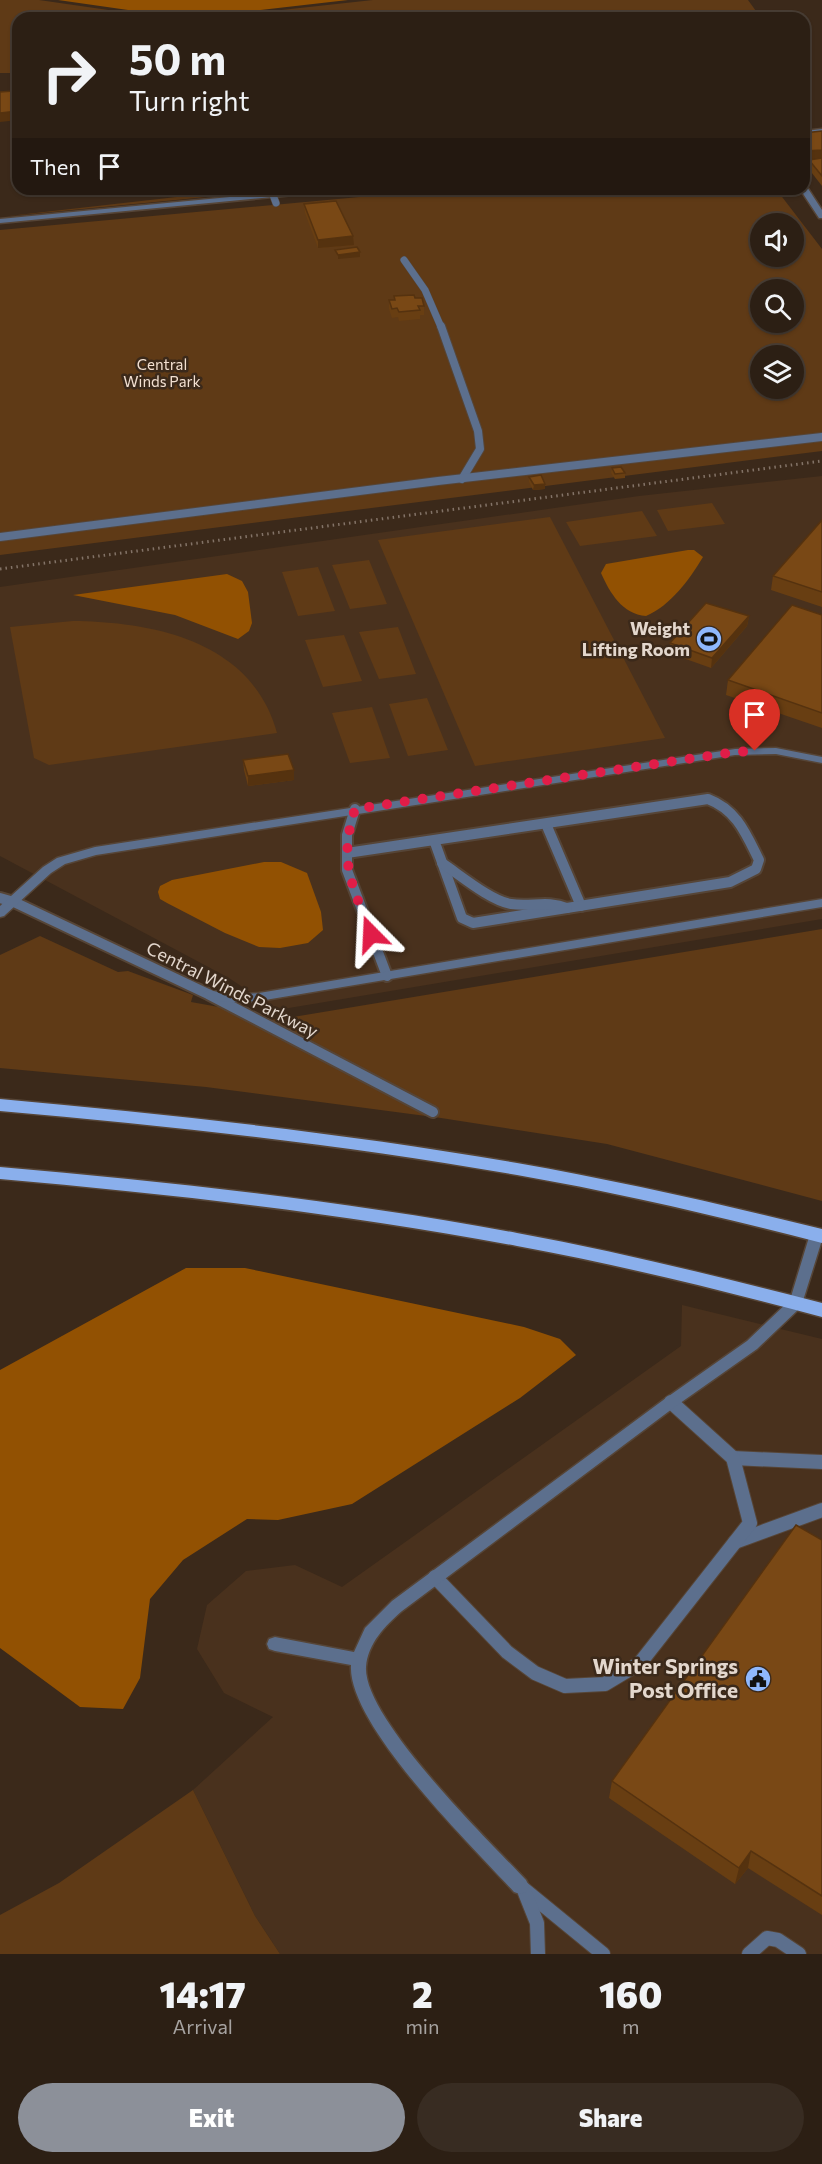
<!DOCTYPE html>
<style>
:root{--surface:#2c1f14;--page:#382c22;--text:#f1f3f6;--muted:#a6a2a0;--line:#483d34;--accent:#8c9099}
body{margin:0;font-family:Commissioner,sans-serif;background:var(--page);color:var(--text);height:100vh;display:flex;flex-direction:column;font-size:22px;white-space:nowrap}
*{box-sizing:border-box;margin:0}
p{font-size:20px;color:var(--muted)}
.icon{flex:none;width:33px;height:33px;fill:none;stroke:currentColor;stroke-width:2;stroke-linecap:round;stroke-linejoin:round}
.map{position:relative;height:1954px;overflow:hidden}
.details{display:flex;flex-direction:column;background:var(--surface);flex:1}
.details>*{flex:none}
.hud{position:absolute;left:12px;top:12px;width:798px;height:183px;border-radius:18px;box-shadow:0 2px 4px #0004,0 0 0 2px var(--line);background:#2c1f14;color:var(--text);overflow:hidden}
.buttons{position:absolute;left:750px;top:213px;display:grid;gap:12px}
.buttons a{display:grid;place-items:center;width:54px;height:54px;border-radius:50%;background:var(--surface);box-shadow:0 2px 4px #0004,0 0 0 2px var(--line);font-size:30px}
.pin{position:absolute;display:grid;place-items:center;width:51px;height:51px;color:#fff;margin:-62px -26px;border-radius:50% 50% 50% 0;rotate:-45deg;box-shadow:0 0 6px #0007}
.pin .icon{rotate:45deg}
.me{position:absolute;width:66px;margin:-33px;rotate:339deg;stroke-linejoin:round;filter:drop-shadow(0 0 4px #0008)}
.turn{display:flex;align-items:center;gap:21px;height:126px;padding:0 18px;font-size:27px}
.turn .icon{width:78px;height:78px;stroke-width:2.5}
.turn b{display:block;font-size:42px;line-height:51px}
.then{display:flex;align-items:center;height:57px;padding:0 18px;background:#0003;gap:12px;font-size:22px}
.eta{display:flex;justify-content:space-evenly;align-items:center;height:102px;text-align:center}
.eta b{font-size:36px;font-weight:800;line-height:42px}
.cta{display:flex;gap:12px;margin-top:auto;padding:12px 18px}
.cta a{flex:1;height:69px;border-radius:36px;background:var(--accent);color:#fff;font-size:24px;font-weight:800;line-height:69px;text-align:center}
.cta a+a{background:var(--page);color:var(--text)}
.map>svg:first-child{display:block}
</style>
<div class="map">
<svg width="822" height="1954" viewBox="0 0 822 1954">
<rect width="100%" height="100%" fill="#3b291a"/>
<g fill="#49311d">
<polygon points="822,476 822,919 277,1010 229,978 0,856 0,587 639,496"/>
<polygon points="682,1305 822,1339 822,1954 280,1954 255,1916 193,1790 273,1717 224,1693 197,1649 207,1605 246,1571 295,1565 342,1587 681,1346"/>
</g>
<g fill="#5f3a16" fill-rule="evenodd">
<polygon points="0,0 39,0 157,17 246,14 373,0 748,0 761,18 18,18 18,73 0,73"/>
<polygon points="247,189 291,189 0,217"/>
<path d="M445,189H776L822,249V451L0,555V230L381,195L383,197ZM760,224H794V256H760ZM760,290H794V322H760ZM760,356H794V388H760Z"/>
<polygon points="712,503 725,524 668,531 657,510"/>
<polygon points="642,511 657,536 580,546 566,522"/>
<polygon points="550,517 665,738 475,766 378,540"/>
<polygon points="369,560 387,604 350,609 332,565"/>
<polygon points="318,567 335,611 298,616 282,572"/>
<path d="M73,621C156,622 252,642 277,733L49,765L34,758L10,627Z"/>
<polygon points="398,627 416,674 379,679 359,632"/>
<polygon points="344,635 362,681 323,687 305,640"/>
<polygon points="427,698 448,750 408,756 389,704"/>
<polygon points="372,707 390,758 350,763 332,713"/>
<polygon points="822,929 822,1201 607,1144 441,1118 206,1087 0,1068 0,955 40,936 118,972 128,971 193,995 191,1002 230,1009 258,1020 281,1019"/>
<polygon points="193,1790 255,1916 280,1954 0,1954 0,1915 59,1883"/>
</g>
<g fill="#925102">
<polygon points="58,0 348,0 244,12 156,14"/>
<path d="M688,550H694L703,557C689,580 671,605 646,616C622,614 610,593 601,573L606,564Z"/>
<polygon points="227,574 242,581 248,592 252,623 249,631 238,639 175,615 73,595"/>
<polygon points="264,862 281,862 307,873 321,912 323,930 308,943 280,948 259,947 225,933 167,903 160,899 158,892 160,886 172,880"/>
<polygon points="186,1268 245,1268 524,1327 560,1339 576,1355 520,1398 352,1504 278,1520 247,1519 183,1560 150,1599 140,1678 123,1709 80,1707 0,1648 0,1370"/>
</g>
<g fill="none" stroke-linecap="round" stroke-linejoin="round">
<g stroke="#564537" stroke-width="8">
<g id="lane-far3">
<polyline points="804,165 822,163"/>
<polyline points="273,195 276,203"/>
<polyline points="404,260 425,290 441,327"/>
</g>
</g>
<g stroke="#564537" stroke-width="10">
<g id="lane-far2">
<polyline points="441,326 478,431 480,449 462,479"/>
<polyline points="0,537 438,481 822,437"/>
</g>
</g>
<g stroke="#564537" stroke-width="14">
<g id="lane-far1">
<polyline points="355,809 347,835 347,870 387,976"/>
<polyline points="546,824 581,906"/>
<path d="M347,853L708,799C737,810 746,834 759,860L756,869L730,882L473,923L462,918L434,840"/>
<path d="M442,863C460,875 491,901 511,904C531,907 548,900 567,908"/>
<polyline points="0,898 14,902 208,994 433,1112"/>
</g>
</g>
<g stroke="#564537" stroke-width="16">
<g id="lane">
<polyline points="733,1458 822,1462"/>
<polyline points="735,1542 822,1510"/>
<polyline points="435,1577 507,1652 535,1673 565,1686 605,1684 640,1663 750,1523 733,1458 671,1402"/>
<polyline points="520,1886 603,1954"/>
<polyline points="525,1893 537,1923 538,1954"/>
<polyline points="749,1954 767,1938 778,1940 799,1954"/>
</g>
</g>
<g stroke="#564537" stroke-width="3">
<g id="street">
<polygon points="822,129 822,133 804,135 804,131"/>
<polygon points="804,187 807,187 822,210 822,218 819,218 800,189 804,189"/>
<polygon points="312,189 340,189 336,191 0,223 0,219"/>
<polygon points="776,748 822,757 822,763 776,754 735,755 96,855 65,864 51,873 4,916 0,917 0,906 43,867 57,858 95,847 735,749"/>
<path d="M822,899V907L259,1001C244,1002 213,1005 202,994L208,990L234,995L259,993Z"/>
<path d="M817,1229L822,1231V1240L801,1307L757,1349L676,1406L402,1611C385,1626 368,1643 366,1667C363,1718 489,1841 526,1880L529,1886L526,1892L520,1894L514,1892C473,1847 347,1725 351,1665L275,1651L269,1649L267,1644L269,1639L275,1637L354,1652L365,1628L392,1601L666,1398L747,1341L790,1300L810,1234L812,1230Z"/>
</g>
</g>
<g stroke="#564537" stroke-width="3">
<g id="primary">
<path d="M0,1099C173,1115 346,1133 517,1163C619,1181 721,1204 822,1229V1243C721,1217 620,1193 517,1175C346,1145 173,1126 0,1111Z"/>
<path d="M0,1167C173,1182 346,1201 517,1233C620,1252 721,1277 822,1303V1317C721,1290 620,1265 517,1246C346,1214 173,1194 0,1179Z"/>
</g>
</g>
<polyline stroke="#837367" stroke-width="3" stroke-dasharray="1.5 4" stroke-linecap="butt" points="0,569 822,461"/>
<use href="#lane-far3" stroke="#5c6f8d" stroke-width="7"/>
<use href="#lane-far2" stroke="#5c6f8d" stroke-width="8"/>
<use href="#lane-far1" stroke="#5c6f8d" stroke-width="10"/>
<use href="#lane" stroke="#5c6f8d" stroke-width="14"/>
<use href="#street" fill="#5c6f8d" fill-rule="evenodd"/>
<use href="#primary" fill="#8aafec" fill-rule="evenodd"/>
</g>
<g fill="#683e12">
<polygon points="822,158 822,186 808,168 809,160"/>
<polygon points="304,204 354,245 318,248 305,213"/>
<polygon points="394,296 415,298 424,306 424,315 420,315 420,319 399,321 398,317 392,318 389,309 389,300 394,300"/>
<polygon points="612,468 625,473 625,478 615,479 611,473"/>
<polygon points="529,477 545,484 545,489 533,490 529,482"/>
<polygon points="822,520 822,607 771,590 773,576"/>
<polygon points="822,615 822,728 726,695 728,680"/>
<polygon points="749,616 747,626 711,668 669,653 670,643"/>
<polygon points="243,760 294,770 294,780 248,786 244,770"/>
<polygon points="822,1540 822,1915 748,1868 735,1884 609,1798 612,1781"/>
</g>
<g fill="#55320f">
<polygon points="18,111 18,120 0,122 0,113"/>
<polygon points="822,150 822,158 804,160 804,151"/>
<polygon points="353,236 354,245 318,248 318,240"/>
<polygon points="360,252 360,257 338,259 338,255"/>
<polygon points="545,484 545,489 533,490 534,485"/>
<polygon points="749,616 747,626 711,668 712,658"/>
<polygon points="294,770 294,780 248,786 248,776"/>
<polygon points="751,1851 748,1868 735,1884 739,1868"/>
</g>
<g fill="#794815" stroke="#55320f" stroke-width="1.5">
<polygon points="13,91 18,111 0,113 0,92"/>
<polygon points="822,131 822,150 804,151 804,133"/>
<polygon points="822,158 822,176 809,160"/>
<polygon points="336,201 353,236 318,240 304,204"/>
<polygon points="357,247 360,252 338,255 335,250"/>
<polygon points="414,295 415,298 422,298 424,306 418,306 420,310 399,312 397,308 392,309 389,300 395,300 394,296"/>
<polygon points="621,467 625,473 615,474 612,468"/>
<polygon points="541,475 545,484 534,485 529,477"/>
<polygon points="822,520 822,592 773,576"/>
<polygon points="706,603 749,616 712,658 670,643"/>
<polygon points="792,605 822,615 822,713 728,680"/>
<polygon points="288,754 294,770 248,776 243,760"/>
<polygon points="796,1525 822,1540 822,1896 751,1851 739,1868 612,1781"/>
</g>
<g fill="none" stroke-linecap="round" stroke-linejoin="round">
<path stroke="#e11d48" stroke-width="10" stroke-dasharray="0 18" d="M371,934C352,884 338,862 355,809L735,752L755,751"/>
</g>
<defs>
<g id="stadium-disc" transform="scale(1.35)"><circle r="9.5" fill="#8fb8fd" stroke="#3b291a"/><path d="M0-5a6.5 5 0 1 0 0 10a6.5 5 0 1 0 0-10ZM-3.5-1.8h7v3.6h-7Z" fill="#111"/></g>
<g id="civic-disc" transform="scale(1.35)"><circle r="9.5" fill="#8fb8fd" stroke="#3b291a"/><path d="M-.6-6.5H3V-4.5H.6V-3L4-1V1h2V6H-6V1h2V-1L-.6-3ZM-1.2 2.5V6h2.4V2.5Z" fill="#111"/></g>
</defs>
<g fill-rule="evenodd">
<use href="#stadium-disc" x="709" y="639"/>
<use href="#civic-disc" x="758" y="1679"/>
</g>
<g text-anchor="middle" stroke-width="5" stroke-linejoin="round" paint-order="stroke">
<g font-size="15" fill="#f3e0d1" stroke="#3b291a">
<text x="162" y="370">Central<tspan x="162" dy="17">Winds Park</tspan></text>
</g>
<g font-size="18" font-weight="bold" fill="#e3d7cd" stroke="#3b291a" text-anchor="end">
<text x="690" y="635">Weight<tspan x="690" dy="21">Lifting Room</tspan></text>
</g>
<g font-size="18" fill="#e3d7cd" stroke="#3b291a">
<text transform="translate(232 990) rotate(27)" y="6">Central Winds Parkway</text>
</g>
<g font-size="21" font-weight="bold" fill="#e3d7cd" stroke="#3b291a" text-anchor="end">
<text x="738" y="1674">Winter Springs<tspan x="738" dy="24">Post Office</tspan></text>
</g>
</g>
</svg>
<div class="buttons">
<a><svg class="icon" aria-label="sound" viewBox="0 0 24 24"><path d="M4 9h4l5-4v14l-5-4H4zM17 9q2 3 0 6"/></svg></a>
<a><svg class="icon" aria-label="search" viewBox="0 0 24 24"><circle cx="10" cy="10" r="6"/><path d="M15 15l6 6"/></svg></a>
<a><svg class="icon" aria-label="layers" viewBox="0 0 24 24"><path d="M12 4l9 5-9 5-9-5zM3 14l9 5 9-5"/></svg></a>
</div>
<div class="pin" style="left:755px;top:751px;background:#d93025"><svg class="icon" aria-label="arrive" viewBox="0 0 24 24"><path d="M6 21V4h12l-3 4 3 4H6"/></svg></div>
<svg class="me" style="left:371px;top:934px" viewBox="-20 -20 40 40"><path d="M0-17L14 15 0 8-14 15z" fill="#e11d48" stroke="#fff" stroke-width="4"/></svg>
<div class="hud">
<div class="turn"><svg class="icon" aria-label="right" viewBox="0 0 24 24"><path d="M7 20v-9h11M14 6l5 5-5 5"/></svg><div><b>50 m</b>Turn right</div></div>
<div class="then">Then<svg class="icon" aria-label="arrive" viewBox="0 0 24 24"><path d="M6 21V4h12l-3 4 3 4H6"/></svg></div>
</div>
</div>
<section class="details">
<div class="eta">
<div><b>14:17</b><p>Arrival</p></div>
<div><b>2</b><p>min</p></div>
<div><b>160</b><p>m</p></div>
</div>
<div class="cta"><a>Exit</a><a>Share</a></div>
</section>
